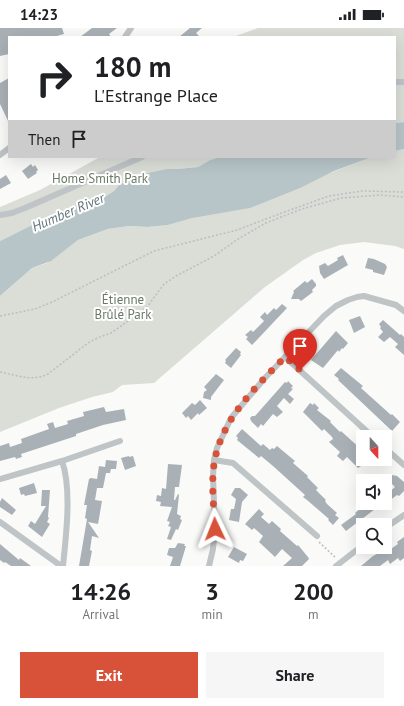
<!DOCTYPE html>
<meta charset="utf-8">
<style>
:root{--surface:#fff;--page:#f6f6f6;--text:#202124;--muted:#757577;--accent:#d8523a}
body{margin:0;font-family:"PT Sans",sans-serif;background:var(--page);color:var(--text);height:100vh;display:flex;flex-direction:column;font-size:15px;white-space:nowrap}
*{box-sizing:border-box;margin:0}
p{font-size:13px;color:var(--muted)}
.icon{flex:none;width:22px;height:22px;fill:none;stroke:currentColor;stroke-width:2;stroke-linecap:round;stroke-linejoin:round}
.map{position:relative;height:538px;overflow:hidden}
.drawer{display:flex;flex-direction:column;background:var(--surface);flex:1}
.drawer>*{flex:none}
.top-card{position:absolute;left:8px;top:8px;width:388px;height:122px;border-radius:0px;box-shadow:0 4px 16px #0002;background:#fff;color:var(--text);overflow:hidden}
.needle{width:26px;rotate:159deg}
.controls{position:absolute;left:356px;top:402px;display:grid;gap:8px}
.controls a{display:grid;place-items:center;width:36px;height:36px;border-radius:0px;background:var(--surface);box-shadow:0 4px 16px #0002;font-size:20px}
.pin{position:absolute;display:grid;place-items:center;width:34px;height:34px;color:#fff;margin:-41px -17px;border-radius:50% 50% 50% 0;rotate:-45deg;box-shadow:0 0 4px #0007}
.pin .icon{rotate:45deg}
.me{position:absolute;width:44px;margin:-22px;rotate:358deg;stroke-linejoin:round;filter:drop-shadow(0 0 3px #0008)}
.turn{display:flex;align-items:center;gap:14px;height:84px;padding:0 20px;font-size:18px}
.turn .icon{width:52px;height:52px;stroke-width:2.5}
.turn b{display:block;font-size:28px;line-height:34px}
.then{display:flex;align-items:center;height:38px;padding:0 20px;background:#0003;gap:8px;font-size:15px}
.eta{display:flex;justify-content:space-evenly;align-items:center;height:68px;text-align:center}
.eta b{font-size:24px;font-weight:700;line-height:28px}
.primary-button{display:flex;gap:8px;margin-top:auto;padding:8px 20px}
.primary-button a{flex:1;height:46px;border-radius:0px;background:var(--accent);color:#fff;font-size:16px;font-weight:700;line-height:46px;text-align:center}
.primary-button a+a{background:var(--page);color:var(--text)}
.status{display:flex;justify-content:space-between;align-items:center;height:28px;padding:0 20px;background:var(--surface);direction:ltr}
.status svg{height:11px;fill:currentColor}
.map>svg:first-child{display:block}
</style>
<div class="status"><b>14:23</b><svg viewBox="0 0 49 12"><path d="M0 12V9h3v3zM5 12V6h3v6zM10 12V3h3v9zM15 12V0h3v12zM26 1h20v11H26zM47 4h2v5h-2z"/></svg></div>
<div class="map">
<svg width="404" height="538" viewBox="0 0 404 538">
<rect width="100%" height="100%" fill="#fafaf8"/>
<g fill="#daded7">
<polygon points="258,0 404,0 404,94 395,95 395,9 233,9"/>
<polygon points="404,121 404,221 395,218 364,214 340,217 316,225 303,232 265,259 154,355 122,357 113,364 92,369 59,380 0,404 0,268 32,240 47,235 78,212 108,201 129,198 148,199 168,197 317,150 372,129 395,129 395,123"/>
<polygon points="100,129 220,129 210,132 198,139 177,141 167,141 119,157 114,163 106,168 98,168 87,172 46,190 0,213 0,179 40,162"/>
</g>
<g fill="#b8c5c8">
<polygon points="404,94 404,121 395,123 395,95"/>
<polygon points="220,129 372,129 334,143 300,160 250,180 192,190 168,197 148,199 129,198 108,201 78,212 51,233 32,240 0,268 0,213 46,190 87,172 98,168 106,168 114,163 119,157 139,147 167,141 177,141 198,139 210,132"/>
</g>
<g fill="#a9b1b7">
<polygon points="0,0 62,0 64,6 53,9 9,9 9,26 0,28"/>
<polygon points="92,0 117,0 109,6 111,9 80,9"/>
<polygon points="190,0 202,0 196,5 200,9 179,9"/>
<polygon points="9,50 9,95 0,76 0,55"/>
<polygon points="31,136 33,139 35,137 38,142 36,144 37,145 28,151 22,143"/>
<polygon points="6,147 11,155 0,161 0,151"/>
<polygon points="343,227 348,237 324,251 320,245 319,238 325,235 328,238 338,232 337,230"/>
<polygon points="368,230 374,231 385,236 387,239 384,247 373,244 373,242 365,240"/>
<polygon points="312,251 316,256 316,258 312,262 313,264 301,273 299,271 291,271 294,264 293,263 305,253 307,255"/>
<polygon points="282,276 287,280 252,317 246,311 248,309 245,307 251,302 253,304 264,293 260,289 265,284 267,287 274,280 276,282"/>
<polygon points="360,288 365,299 354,305 349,292"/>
<polygon points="383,292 400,307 401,306 404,309 404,327 395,319 398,316 390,309 384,314 378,309 383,304 380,300 381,299 379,296"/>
<polygon points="336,303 348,315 343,321 342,320 339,324 338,322 323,340 311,332"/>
<polygon points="236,320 241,324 240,326 241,327 231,340 225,335 226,333 225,332"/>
<polygon points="341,340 363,358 361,360 391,387 392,386 400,394 392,403 338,352 339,351 334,347"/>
<polygon points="216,346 224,352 211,369 211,372 203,370 204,364 207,362 204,359"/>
<polygon points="288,353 293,358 291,360 293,361 288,366 294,371 290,376 284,370 277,378 283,384 277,389 273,386 263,398 261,396 258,400 251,393 250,390 252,388 255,388 278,362 285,354 287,355"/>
<polygon points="200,372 207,380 199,387 198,385 191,392 188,388 186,390 182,385 192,375 195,377"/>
<polygon points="310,375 313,377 314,375 319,380 317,382 331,393 330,394 340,404 341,403 363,423 363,431 368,431 361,438 358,440 347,429 343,433 337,428 340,424 329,414 333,411 332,409 324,401 322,403 303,384"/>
<polygon points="104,379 106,384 124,381 126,392 103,397 76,406 76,408 21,426 22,429 16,431 15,429 0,433 0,418 9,415 10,419 22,415 21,411 49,401 47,396 53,394 55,400 68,396 67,393 84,388 83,384"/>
<polygon points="242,401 261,418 263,416 270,422 272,420 274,421 277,418 295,433 293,435 308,448 307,449 318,460 316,462 326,472 325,473 327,476 337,485 335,487 339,490 333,497 328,492 329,491 307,472 303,469 305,467 273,438 261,428 259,430 237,412 238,410 236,408"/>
<polygon points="129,428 129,429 133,428 136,438 125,442 121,430"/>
<polygon points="106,432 117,433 116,441 111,441 110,445 106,445 103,460 97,460 95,472 102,473 98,496 88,494 99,510 92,508 90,522 92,523 89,538 79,538 87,491 85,490 87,477 84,477 89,451 91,450 97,451 99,438 105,439"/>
<polygon points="168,436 182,437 179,459 175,459 174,472 175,472 178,466 179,467 177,486 181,488 180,491 182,492 178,502 176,501 171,512 167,511 171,499 168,498 170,494 167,493 172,479 160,478 161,474 156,473 157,467 161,468 162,460 166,461"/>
<polygon points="392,447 397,448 404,454 404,463 399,468 397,467 385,476 385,468 395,459 391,455"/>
<polygon points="34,455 37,465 25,468 24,466 21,467 19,460"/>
<polygon points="235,460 240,460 248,467 242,474 239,494 229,492 231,481 234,481 236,471 231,467"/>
<polygon points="42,462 50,462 48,489 49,490 47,494 50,496 42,509 28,498 31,493 35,496 46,478 41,478"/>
<polygon points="2,470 16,482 12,487 0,479 0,474"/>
<polygon points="367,475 383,475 346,503 341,497 356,486 355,485"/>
<polygon points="259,481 264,486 261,489 269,496 272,493 281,501 280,503 297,518 298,517 308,529 309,531 302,538 283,538 292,530 282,521 275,529 259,514 263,508 254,500 252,502 245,496"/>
<polygon points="404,509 404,530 400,533 398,530 390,536 388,532 380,538 361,538 373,528 386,521 388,523 398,516 397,514"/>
<polygon points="178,515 185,516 184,518 186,518 180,538 170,538 173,529 167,527 169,520 175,520"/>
<polygon points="0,516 19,532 20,530 31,538 11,538 5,534 4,535 0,532"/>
<polygon points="234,519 247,526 243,533 240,532 239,535 228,529"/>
</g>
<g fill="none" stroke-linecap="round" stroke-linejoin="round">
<g stroke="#babec0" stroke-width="1.5" stroke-dasharray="2 2" stroke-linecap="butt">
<polyline points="0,288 35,281 50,275 154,223 237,202 279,186 329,168 362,163 404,164"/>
<path d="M0,344C16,347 33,354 48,346L88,315L97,310L111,305L141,284L147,279L164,256L176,248L214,228L238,211L266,195L302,181L341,170L380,167L404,169"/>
<polyline points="319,514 336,530"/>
</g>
<g stroke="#bfc4c7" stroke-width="6">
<polyline points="125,9 131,0"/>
<polyline points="395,54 404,54"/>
<polyline points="0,127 9,120"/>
<polyline points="0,187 12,185 25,180 142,129"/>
<polyline points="285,329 373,409"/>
<polyline points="385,420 404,437"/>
<polyline points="214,432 233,435 317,508"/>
<path d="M62,433C72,461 66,508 63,538"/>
<polyline points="0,451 62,433 120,413"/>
<polyline points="0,494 61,538"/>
<polyline points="385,500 404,487"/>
<polyline points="209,538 213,521 215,501 213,448 214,432 217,420 231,390 264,351 324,288 336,278 348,272 357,269 364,268 396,277 404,283"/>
<polyline points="336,538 363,517"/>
</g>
</g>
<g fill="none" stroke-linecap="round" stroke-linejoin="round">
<path stroke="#d8523a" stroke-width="7" stroke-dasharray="0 12.6" d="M215,501C214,484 212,463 213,446C216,396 252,363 285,329L300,342"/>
</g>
<g text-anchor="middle" stroke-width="4" stroke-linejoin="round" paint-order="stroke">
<g font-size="13" fill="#6a7965" stroke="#fff">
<text x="100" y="155">Home Smith Park</text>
<text x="123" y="276">Étienne<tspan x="123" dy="15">Brûlé Park</tspan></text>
</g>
<g font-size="14" font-style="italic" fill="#61767a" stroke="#fff">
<text transform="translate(68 184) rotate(-23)" y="5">Humber River</text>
</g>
</g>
</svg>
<div class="controls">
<a><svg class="needle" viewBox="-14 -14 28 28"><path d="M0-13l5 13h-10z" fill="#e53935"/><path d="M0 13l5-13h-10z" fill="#757577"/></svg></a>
<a><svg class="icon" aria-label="sound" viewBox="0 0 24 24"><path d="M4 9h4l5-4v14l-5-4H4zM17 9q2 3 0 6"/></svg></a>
<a><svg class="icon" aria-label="search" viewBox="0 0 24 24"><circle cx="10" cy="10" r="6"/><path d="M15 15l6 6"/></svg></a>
</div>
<div class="pin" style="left:300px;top:342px;background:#d93025"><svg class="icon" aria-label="arrive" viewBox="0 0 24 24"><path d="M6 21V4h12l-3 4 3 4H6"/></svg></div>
<svg class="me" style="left:215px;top:501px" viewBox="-20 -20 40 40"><path d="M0-17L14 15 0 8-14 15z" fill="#d8523a" stroke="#fff" stroke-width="4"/></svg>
<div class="top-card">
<div class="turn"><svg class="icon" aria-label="right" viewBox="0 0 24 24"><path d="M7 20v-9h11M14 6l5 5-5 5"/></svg><div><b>180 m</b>L'Estrange Place</div></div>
<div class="then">Then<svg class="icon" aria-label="arrive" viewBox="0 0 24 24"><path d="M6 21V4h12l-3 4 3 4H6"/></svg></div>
</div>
</div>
<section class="drawer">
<div class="eta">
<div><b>14:26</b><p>Arrival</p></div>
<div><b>3</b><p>min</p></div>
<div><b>200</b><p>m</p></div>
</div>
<div class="primary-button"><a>Exit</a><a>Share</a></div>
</section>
